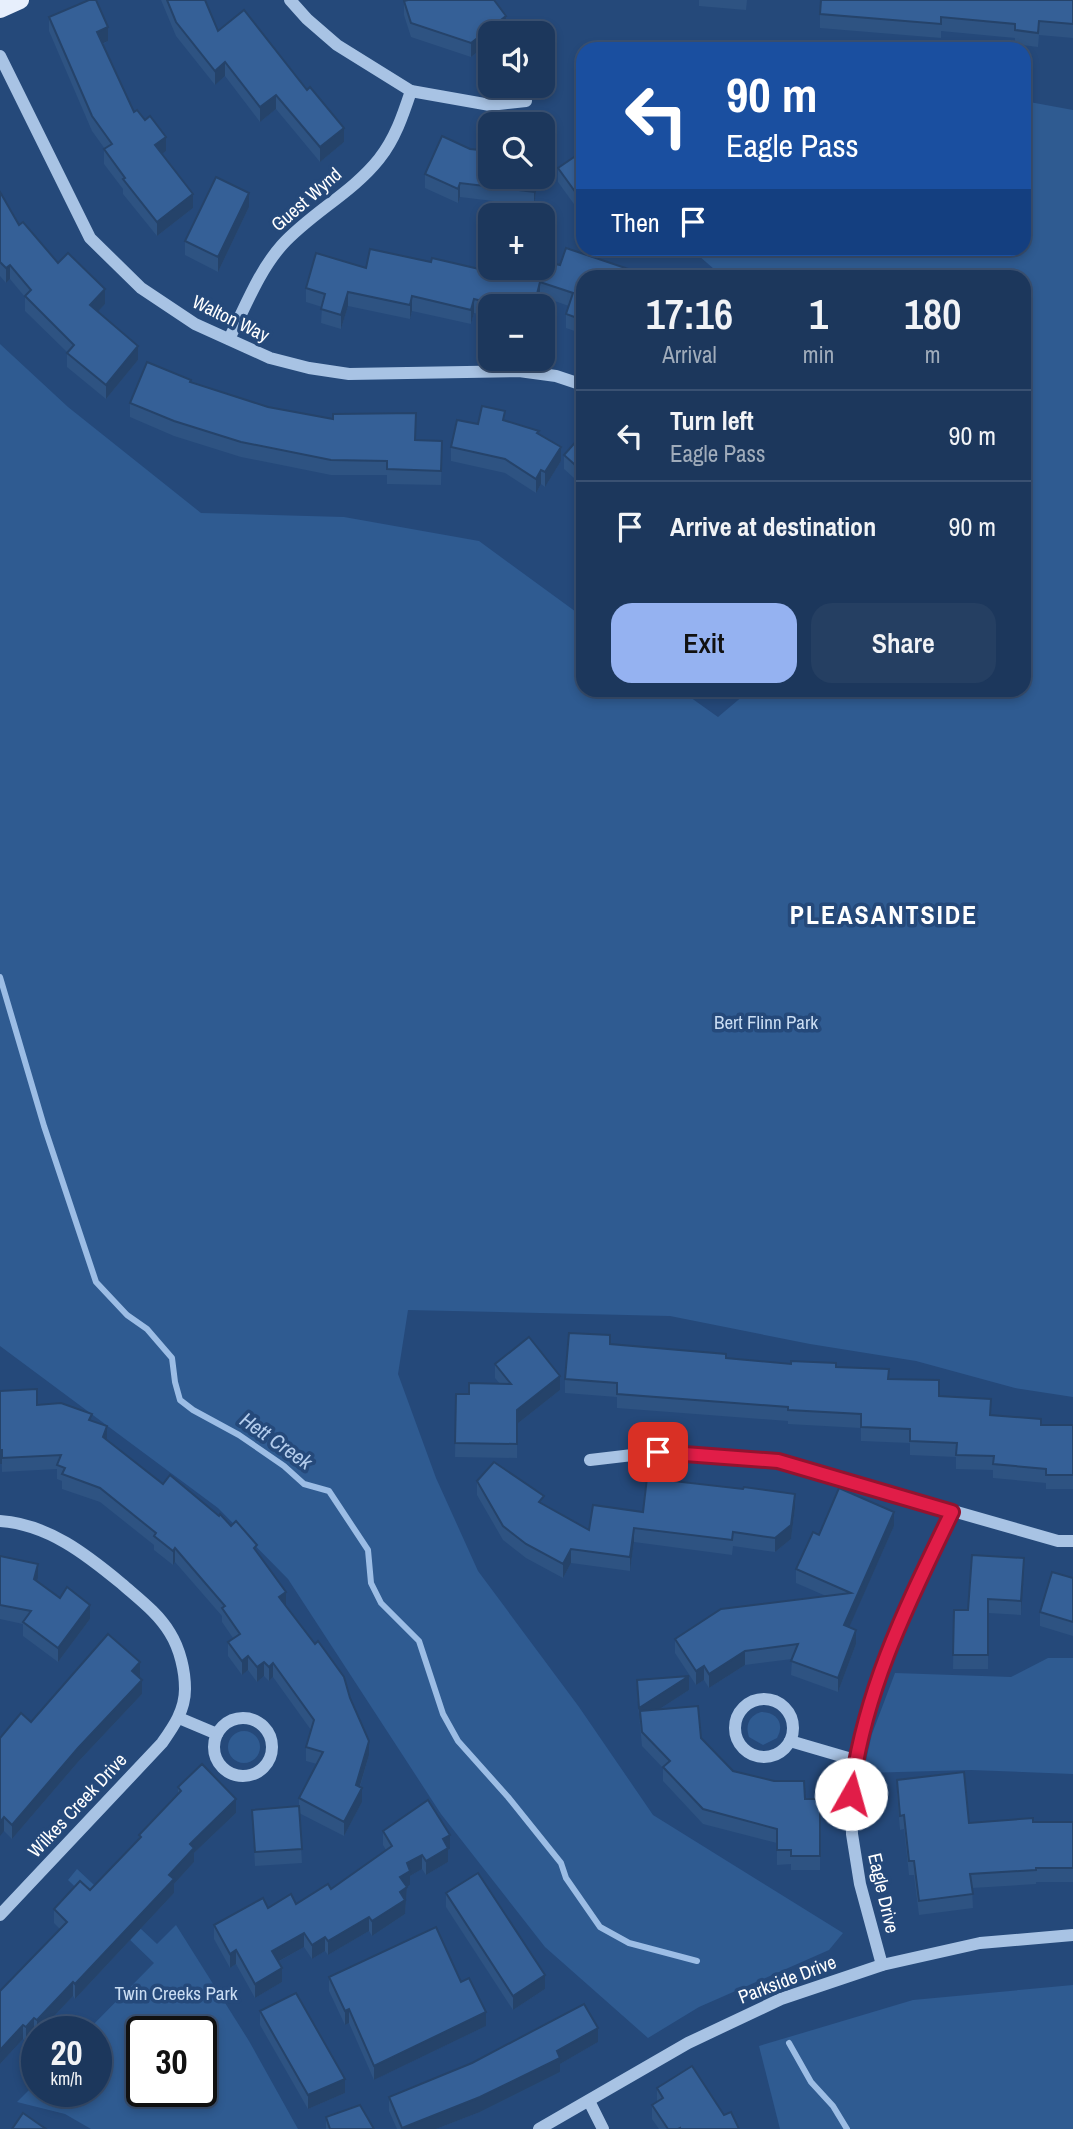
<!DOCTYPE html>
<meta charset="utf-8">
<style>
:root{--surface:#1c375c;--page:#253f62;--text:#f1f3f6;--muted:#a0acbb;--line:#3a5172;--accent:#95b2f1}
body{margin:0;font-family:"Archivo Narrow",sans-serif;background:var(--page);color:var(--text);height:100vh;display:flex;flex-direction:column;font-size:26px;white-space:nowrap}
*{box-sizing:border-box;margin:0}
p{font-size:23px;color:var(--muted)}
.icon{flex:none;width:38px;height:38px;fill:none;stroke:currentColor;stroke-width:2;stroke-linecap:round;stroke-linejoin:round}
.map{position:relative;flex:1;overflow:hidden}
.sheet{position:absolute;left:576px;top:270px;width:455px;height:427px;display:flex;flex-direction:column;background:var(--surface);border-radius:21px;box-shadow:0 4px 10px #0003,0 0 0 2px var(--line)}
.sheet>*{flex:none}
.banner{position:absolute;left:576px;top:42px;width:455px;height:214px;border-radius:21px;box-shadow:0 4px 10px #0003,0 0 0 2px var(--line);background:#1a4fa0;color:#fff;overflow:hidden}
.controls{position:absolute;left:478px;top:21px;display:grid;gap:14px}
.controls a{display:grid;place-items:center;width:77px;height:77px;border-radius:14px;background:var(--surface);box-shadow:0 4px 10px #0003,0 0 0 2px var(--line);font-size:35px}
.speed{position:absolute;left:21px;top:2016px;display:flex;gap:14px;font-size:35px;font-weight:700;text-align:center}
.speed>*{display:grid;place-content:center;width:91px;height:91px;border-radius:50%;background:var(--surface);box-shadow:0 4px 10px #0003,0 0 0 2px var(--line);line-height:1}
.speed small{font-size:18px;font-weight:400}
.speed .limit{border:4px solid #111;border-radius:10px;background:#fff;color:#111}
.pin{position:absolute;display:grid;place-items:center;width:60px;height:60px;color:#fff;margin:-30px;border-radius:14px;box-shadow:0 4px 10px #0006}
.me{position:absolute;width:77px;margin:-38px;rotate:7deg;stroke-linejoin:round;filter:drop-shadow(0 0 5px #0008)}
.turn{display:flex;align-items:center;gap:24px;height:147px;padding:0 35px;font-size:32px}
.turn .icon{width:91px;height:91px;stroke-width:2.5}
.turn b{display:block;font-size:49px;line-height:60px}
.then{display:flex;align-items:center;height:66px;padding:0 35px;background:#0003;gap:14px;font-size:26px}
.eta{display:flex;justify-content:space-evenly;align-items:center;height:119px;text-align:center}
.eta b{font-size:42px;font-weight:600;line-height:49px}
.primary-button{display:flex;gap:14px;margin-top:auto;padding:14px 35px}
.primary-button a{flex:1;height:80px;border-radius:21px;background:var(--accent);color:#111;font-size:28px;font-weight:600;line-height:80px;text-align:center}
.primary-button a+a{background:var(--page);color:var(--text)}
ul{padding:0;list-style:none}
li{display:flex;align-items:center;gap:21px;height:91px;padding:0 35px;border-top:2px solid var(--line)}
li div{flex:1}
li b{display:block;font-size:26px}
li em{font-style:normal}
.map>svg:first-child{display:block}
</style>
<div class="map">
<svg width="1073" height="2129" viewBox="0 0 1073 2129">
<rect width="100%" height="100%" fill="#25497a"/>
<g fill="#2f5b91" fill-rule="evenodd">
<polygon points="1024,101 1073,110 1073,1397 1015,1388 916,1361 810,1344 670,1316 408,1310 398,1374 436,1478 478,1571 579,1707 653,1815 843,1933 829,1950 699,2007 648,2038 545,1947 441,1814 288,1579 218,1508 0,1346 0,344 68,407 201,513 344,517 479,541 583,617 583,690 680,690 718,717 750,690 1024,690 1024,276 722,276 691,249 1024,248"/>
<polygon points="1048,1658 1073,1658 1073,1774 971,1770 863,1773 872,1734 895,1673 1011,1677"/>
<path d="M761,1712C777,1712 785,1724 777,1738L763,1745L749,1737C745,1725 749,1716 761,1712Z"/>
<circle cx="244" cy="1747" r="16"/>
<path d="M77,1869L157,1944L176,1925L249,2041L298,2129H91L65,2114L17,2102L37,2082V2091H96V2032H86L154,1963L68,1880ZM142,2032H201V2091H142Z"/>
<polygon points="1073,1985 1073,2129 780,2129 759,2046 913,2000"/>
</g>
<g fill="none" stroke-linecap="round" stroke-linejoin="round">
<g stroke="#9cbde5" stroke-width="6">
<polyline points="0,977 44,1126 96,1282 127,1315 147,1329 172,1358 175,1382 180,1400 193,1410 239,1435 284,1466 304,1484 329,1491 368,1550 371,1583 381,1603 419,1641 443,1714 458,1741 508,1797 561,1863 566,1878 600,1927 629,1943 697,1961"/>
<polyline points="789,2043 811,2082 833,2106 847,2129"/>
</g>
<g stroke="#a8c3e4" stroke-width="12">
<polyline points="290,0 307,19 337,45 411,91 490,105 526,101"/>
<polyline points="0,56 90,238 141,288 195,324 270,358 309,368 349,374 519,371 556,376 583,385"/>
<path d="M229,339C245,308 258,272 282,245C311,213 352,193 379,159C395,139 403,115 411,91"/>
<polyline points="590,1460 658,1452 778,1461 1058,1541 1073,1541"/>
<path d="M0,1521C48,1524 87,1555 122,1584C139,1599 158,1613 170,1633C180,1649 185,1671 185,1689C185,1710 174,1726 162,1743L0,1915"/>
<circle cx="764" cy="1728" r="29"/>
<circle cx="243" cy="1747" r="29"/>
<polyline points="179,1718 217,1734"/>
<polyline points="790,1741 855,1760"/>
<polyline points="882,1965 860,1884 852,1834 851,1794 855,1760 875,1688 900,1620 952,1512"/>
<polyline points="589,2101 603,2129"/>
<polyline points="539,2129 688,2043 781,1999 882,1965 980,1943 1073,1935"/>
</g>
<polyline stroke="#e7effc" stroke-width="18" points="0,9 20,0"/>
</g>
<g fill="#2e5382">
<polygon points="161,0 205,0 218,31 344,142 320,162 276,109 260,122 225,76 215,85 176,36"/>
<polygon points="699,0 747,0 746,10 699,6"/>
<polygon points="1073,0 1073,38 1039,35 1038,47 1015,44 1015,38 941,31 941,38 820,28 820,14"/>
<polygon points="404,1 506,30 501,33 490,33 490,42 471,57 411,37 404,15"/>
<polygon points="49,17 108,41 103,44 134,112 166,151 162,154 193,208 157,236 123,194 123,189 104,164 104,149 105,149 92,131 49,31"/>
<polygon points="470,149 538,177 534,206 460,197 458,203 425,188 425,174"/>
<polygon points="583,151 579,211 558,182 558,168"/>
<polygon points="0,192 19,225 58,263 105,304 97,312 138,360 106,399 67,367 67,352 25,311 25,297 10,279 6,283 0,276"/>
<polygon points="249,207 218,272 185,255 185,241"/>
<polygon points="431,262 492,272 583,276 583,334 566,328 566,314 569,306 540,296 537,306 490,306 490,317 474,313 471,324 412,311 410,319 348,306 341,329 321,323 322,307 306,302 306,288 366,268"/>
<polygon points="191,382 268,407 416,440 442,441 441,485 387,484 387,475 331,475 241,457 174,436 130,417 130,403"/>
<polygon points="505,421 539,434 561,461 545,487 541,484 536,493 505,473 451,461 451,447 478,424"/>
<polygon points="583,439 583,486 564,469 564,455"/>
<polygon points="610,1344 726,1358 836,1367 889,1379 990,1415 1041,1425 1073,1425 1073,1489 1046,1489 1046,1483 993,1478 993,1470 956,1469 956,1457 910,1455 910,1443 861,1441 861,1428 788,1424 788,1421 617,1408 617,1397 565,1393 565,1379"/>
<polygon points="495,1364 560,1390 517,1424 517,1458 455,1457 456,1394 469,1394 500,1384 495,1378"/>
<polygon points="0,1391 37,1405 92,1421 107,1440 163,1484 231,1526 257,1552 286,1606 350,1698 369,1755 360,1787 362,1802 344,1836 299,1813 302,1863 255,1866 252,1810 299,1812 299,1798 317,1764 306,1761 306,1747 311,1730 273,1677 269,1681 264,1676 257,1682 248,1670 242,1675 228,1656 228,1642 233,1638 222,1622 222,1616 175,1562 173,1565 154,1550 154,1545 100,1502 62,1489 62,1481 57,1479 57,1469 2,1472"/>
<polygon points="477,1481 544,1504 589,1530 643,1512 795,1508 791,1539 775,1552 733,1546 732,1555 634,1542 630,1571 571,1563 563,1578 526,1558 503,1540 477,1495"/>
<polygon points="894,1526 849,1627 856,1644 838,1692 791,1675 792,1659 745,1665 709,1688 704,1680 696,1685 675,1653 675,1639 826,1596 796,1583 796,1569 819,1535"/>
<polygon points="0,1556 38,1578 37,1581 90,1619 58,1662 23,1636 23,1624 0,1619"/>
<polygon points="1024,1572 1021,1615 988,1613 988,1669 953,1669 954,1610 968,1610"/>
<polygon points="1073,1578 1073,1636 1040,1626 1040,1612"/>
<polygon points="140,1677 139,1678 142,1694 78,1762 12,1839 4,1831 0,1738 31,1722"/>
<polygon points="637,1680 689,1690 658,1710 701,1738 733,1771 805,1799 820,1799 820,1870 791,1870 791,1864 777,1865 777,1843 703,1824 663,1781 663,1768 642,1746 637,1694"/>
<polygon points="897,1780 969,1823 1073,1822 1073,1882 1036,1882 1036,1884 972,1888 973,1908 919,1915 914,1875 909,1875 904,1829 900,1830 897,1794"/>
<polygon points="178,1787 236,1813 194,1853 194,1862 174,1884 174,1893 75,1999 73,1996 37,2034 34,2032 26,2042 23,2039 0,2064 60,1929 54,1923 54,1909 90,1890 139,1839 139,1835 178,1795"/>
<polygon points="383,1831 450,1849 448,1850 448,1862 426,1875 422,1869 410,1876 410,1885 407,1887 405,1914 372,1936 369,1931 328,1955 325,1951 312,1959 304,1947 278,1962 282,1982 255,1998 236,1964 230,1968 214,1939 214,1925 268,1908 296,1904 331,1889 386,1850 383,1845"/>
<polygon points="446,1893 545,1989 513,2010 446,1907"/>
<polygon points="329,1977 461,1982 486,2026 374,2080 349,2023 345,2025 329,1991"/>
<polygon points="260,2011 345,2093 308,2109 260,2025"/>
<polygon points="598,2042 560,2064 560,2072 480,2112 436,2129 397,2129 389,2111 389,2097"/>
<polygon points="657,2088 739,2129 659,2129 652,2119 652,2105 657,2102"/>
<polygon points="326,2117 374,2129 326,2129"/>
</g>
<g fill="#25436a">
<polygon points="506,16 506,30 501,33 490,33 490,42 471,57 471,43"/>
<polygon points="108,27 108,41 97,46 97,32"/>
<polygon points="225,62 225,76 215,85 215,71"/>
<polygon points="276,95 276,109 260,122 260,107"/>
<polygon points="344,128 344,142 320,162 320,147"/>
<polygon points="166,137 166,151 155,159 155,145"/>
<polygon points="536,177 538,177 534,206 534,192"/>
<polygon points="460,183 460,197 458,203 458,189"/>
<polygon points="249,193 249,207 218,272 218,257"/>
<polygon points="193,194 193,208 157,236 157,222"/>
<polygon points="583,195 583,209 579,211 579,197"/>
<polygon points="10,265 10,279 6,283 6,268"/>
<polygon points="540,282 540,296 537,306 534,306"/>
<polygon points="105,289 105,304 90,320 90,305"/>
<polygon points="348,292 348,306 341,329 341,315"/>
<polygon points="412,296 412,311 410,319 410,305"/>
<polygon points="474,299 474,313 471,324 471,310"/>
<polygon points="138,346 138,360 106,399 106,385"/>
<polygon points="561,447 561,461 545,487 545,472"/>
<polygon points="541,470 541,484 536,493 536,479"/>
<polygon points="560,1376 560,1390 517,1424 517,1458 517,1410"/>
<polygon points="107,1426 107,1441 103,1437"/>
<rect x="0" y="1450" width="2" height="14"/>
<polygon points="795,1494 795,1508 791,1539 775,1552 775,1538"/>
<polygon points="894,1512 894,1526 844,1639 844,1625"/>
<polygon points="634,1528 634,1542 630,1571 630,1557"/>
<polygon points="175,1548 175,1562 173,1565 173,1551"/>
<polygon points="571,1549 571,1563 563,1578 563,1564"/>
<polygon points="1024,1558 1024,1572 1021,1615 1021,1601"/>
<polygon points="38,1564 38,1578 34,1593 34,1579"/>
<polygon points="286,1592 286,1606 279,1597"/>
<polygon points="90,1605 90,1619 58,1662 58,1648"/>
<polygon points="856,1630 856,1644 838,1692 838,1678"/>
<polygon points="745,1651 745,1665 709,1688 709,1674"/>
<polygon points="248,1656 248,1670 242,1675 242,1661"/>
<polygon points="140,1662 140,1677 132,1685 132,1671"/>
<polygon points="264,1662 264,1676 257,1682 257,1667"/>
<polygon points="273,1663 273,1677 269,1681 269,1667"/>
<polygon points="704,1666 704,1680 696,1685 696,1671"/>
<polygon points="689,1676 689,1690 641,1721 640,1711 639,1722 639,1708"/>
<polygon points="142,1680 142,1694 78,1762 12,1839 12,1825 78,1748"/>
<polygon points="369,1741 369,1755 356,1799 356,1785"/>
<polygon points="362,1788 362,1802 344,1836 344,1822"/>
<polygon points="236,1799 236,1813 194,1853 194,1862 174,1884 174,1893 75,1999 75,1984 169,1875 190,1844"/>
<polygon points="4,1817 4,1831 0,1836 0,1822"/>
<polygon points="450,1835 450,1849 448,1850 448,1862 426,1875 426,1861 443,1839"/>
<polygon points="422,1855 422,1869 410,1876 410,1885 407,1887 405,1914 372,1936 372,1921 400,1877 407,1863"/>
<polygon points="369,1917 369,1931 328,1955 328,1941"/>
<polygon points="304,1933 304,1947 272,1965 272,1951"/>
<polygon points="325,1937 325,1951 312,1959 312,1945"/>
<polygon points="236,1950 236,1964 230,1968 230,1954"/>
<polygon points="282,1968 282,1982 255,1998 255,1984"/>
<polygon points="545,1975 545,1989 513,2010 513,1996"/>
<polygon points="73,1982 73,1996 39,2032 37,2032 37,2034 37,2020"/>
<polygon points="349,2009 349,2023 345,2025 345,2011"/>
<polygon points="486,2012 486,2026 374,2080 374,2066"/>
<polygon points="34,2018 34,2032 26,2042 26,2027"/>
<polygon points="23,2025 23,2039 0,2064 0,2050"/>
<polygon points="598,2028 598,2042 560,2064 560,2072 480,2112 436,2129 402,2129 402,2128 557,2051"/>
<polygon points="345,2079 345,2093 308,2109 308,2095"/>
</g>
<g fill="#356097" stroke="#25436a" stroke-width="2">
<polygon points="89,0 96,0 108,27 97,32 134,112 137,110 145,120 150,116 166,137 155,145 193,194 157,222 123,179 125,178 104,149 112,144 92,116 49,17"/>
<polygon points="167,0 205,0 218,31 244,10 307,90 310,87 344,128 320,147 276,95 260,107 225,62 215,71 176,22"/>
<polygon points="408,0 494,0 506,16 471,43 411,23 404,1"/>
<polygon points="821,0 1073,0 1073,24 1039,21 1038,33 1015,30 1015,24 941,17 941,24 820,14"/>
<polygon points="442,136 470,149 490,151 490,177 536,177 534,192 460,183 458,189 425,174"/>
<polygon points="583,151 583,195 579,197 558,168"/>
<polygon points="216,177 249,193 218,257 185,241"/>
<polygon points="0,192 19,225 23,222 58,263 68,253 105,289 90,305 138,346 106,385 67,353 74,345 25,296 31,290 10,265 6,268 0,262"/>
<polygon points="566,248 649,276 583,276 583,320 566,314 573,293 540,282 534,306 502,306 474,299 471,310 412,296 410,305 348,292 341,315 321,309 325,294 306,288 316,253 366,268 370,249 431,262 432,258 492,272 493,268 542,268 542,261 560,265"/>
<polygon points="147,362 191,380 190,382 268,407 333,419 333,414 416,413 415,440 442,441 441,471 387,469 387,461 331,460 241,442 174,421 130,403"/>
<polygon points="482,406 505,411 503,420 539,431 537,433 561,447 545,472 541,470 536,479 505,459 451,447 457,420 478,424"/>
<polygon points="580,437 583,439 583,472 564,455"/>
<polygon points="569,1333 610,1335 610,1344 726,1354 726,1358 791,1364 791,1361 836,1363 836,1367 889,1369 888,1379 939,1380 939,1396 991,1399 990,1415 1041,1419 1041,1425 1073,1425 1073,1475 1046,1475 1046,1469 993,1464 994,1456 956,1455 957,1443 910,1441 910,1429 861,1427 861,1414 788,1410 788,1407 617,1394 617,1383 565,1379"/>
<polygon points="529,1337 560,1376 517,1410 517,1444 455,1443 456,1394 469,1394 469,1383 511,1384 495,1364"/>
<polygon points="37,1389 37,1405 61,1403 92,1414 89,1420 107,1426 103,1437 163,1484 170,1475 219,1516 220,1514 231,1526 236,1521 257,1545 254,1548 286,1592 279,1597 315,1644 318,1641 344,1677 350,1698 369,1741 356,1785 362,1788 344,1822 299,1798 323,1752 306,1747 314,1720 273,1663 269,1667 264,1662 257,1667 248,1656 242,1661 228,1642 240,1634 222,1608 225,1606 175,1548 173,1551 154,1536 156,1533 100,1488 62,1474 65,1468 57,1465 61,1455 2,1458 2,1450 0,1450 0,1391"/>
<polygon points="494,1462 544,1496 539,1502 589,1530 593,1505 643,1512 647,1478 743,1489 744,1487 795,1494 791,1525 775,1538 733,1532 732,1540 634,1528 630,1557 571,1549 563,1564 526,1544 503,1526 477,1481"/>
<polygon points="839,1488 894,1512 844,1625 856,1630 838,1678 791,1661 798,1644 745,1651 709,1674 704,1666 696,1671 675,1639 721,1609 851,1593 796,1569 813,1532 819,1535"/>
<polygon points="972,1555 1024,1558 1021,1601 988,1599 988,1655 953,1655 954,1610 968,1610"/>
<polygon points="0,1556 38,1564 34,1579 60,1598 67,1587 90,1605 58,1648 23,1622 31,1611 0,1605"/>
<polygon points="1052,1572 1073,1578 1073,1622 1040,1612"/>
<polygon points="108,1634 140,1662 132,1671 142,1680 78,1748 12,1825 4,1817 0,1822 0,1738 21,1713 31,1722"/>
<polygon points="689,1676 639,1708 637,1680"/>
<polygon points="698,1706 701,1738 733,1771 774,1781 804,1781 805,1799 820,1799 820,1856 791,1856 791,1850 777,1850 777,1829 703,1809 663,1767 670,1761 642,1732 640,1711"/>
<polygon points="202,1764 236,1799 190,1844 194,1848 169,1875 174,1879 75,1984 73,1982 37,2020 34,2018 26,2027 23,2025 0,2050 0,1991 67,1922 54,1909 80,1881 90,1890 141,1837 139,1835 181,1791 178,1787"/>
<polygon points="964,1772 969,1823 1033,1818 1033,1822 1073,1822 1073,1868 1036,1868 1036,1870 970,1874 973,1894 919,1901 914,1861 909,1861 904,1815 900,1816 897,1780"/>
<polygon points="428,1800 450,1835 443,1839 448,1848 426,1861 422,1855 407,1863 410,1871 400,1877 407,1887 400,1892 405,1900 372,1921 369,1917 328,1941 325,1937 312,1945 304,1933 272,1951 282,1968 255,1984 236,1950 230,1954 214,1925 263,1898 268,1908 291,1894 296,1904 328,1884 331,1889 392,1846 383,1831"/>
<polygon points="299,1806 302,1849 255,1852 252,1810"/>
<polygon points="478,1873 545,1975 513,1996 446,1893"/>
<polygon points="436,1927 461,1982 469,1978 486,2012 374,2066 349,2009 345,2011 329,1977"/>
<polygon points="296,1993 345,2079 308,2095 260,2011"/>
<polygon points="584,2004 598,2028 557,2051 560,2058 480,2097 402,2128 389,2097 472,2063"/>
<polygon points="692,2066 724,2115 731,2112 739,2129 680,2129 680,2128 678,2129 668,2129 652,2105 663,2098 657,2088"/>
<polygon points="360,2105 374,2129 330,2129 326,2117"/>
<polygon points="23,2113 46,2129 12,2129"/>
</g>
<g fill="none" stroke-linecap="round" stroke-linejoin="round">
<g stroke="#92132f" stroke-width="18">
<path id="route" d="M658,1452L778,1461L952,1512C907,1605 864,1690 851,1794"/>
</g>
<use href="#route" stroke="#e11d48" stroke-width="12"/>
</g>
<g text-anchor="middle" stroke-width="7" stroke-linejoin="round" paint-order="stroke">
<g font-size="19" fill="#fff" stroke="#25497a">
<text transform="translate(306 199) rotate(-41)" y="7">Guest Wynd</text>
<text transform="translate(231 318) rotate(26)" y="7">Walton Way</text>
<text transform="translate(77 1805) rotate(-47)" y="7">Wilkes Creek Drive</text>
<text transform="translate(884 1893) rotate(77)" y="7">Eagle Drive</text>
<text transform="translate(787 1979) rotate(-21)" y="7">Parkside Drive</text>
</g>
<g font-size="19" fill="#caddf3" stroke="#25497a">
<text x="766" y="1029">Bert Flinn Park</text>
<text x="176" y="2000">Twin Creeks Park</text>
</g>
<g font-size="21" font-style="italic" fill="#b3ccec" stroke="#25497a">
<text transform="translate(276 1441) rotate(35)" y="7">Hett Creek</text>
</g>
<g font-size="26" font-weight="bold" letter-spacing="2" fill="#fff" stroke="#25497a">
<text x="884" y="924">PLEASANTSIDE</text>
</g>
</g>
</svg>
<div class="controls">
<a><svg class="icon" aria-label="sound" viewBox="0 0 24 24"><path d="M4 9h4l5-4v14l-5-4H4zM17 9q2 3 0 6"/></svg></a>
<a><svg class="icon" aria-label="search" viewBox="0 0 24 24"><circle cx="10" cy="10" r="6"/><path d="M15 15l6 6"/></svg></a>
<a>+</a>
<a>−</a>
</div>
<div class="speed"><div>20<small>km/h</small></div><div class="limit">30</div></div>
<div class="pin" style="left:658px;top:1452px;background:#d93025"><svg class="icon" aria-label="arrive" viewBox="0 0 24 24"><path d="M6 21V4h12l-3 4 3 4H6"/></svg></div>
<svg class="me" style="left:851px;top:1794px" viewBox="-20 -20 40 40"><circle r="19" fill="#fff"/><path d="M0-13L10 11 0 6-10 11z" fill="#e11d48"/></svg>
<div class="banner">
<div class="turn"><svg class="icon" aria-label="left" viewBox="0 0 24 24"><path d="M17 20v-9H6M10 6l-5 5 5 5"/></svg><div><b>90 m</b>Eagle Pass</div></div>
<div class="then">Then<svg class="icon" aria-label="arrive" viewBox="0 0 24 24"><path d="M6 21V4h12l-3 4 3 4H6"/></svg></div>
</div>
<section class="sheet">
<div class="eta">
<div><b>17:16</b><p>Arrival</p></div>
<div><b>1</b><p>min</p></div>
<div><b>180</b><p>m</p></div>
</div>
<ul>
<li><svg class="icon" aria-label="left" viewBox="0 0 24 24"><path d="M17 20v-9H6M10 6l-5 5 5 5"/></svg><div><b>Turn left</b><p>Eagle Pass</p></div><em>90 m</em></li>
<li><svg class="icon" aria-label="arrive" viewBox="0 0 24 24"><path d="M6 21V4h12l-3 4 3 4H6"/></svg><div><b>Arrive at destination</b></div><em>90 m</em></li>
</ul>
<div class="primary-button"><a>Exit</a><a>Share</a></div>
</section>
</div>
